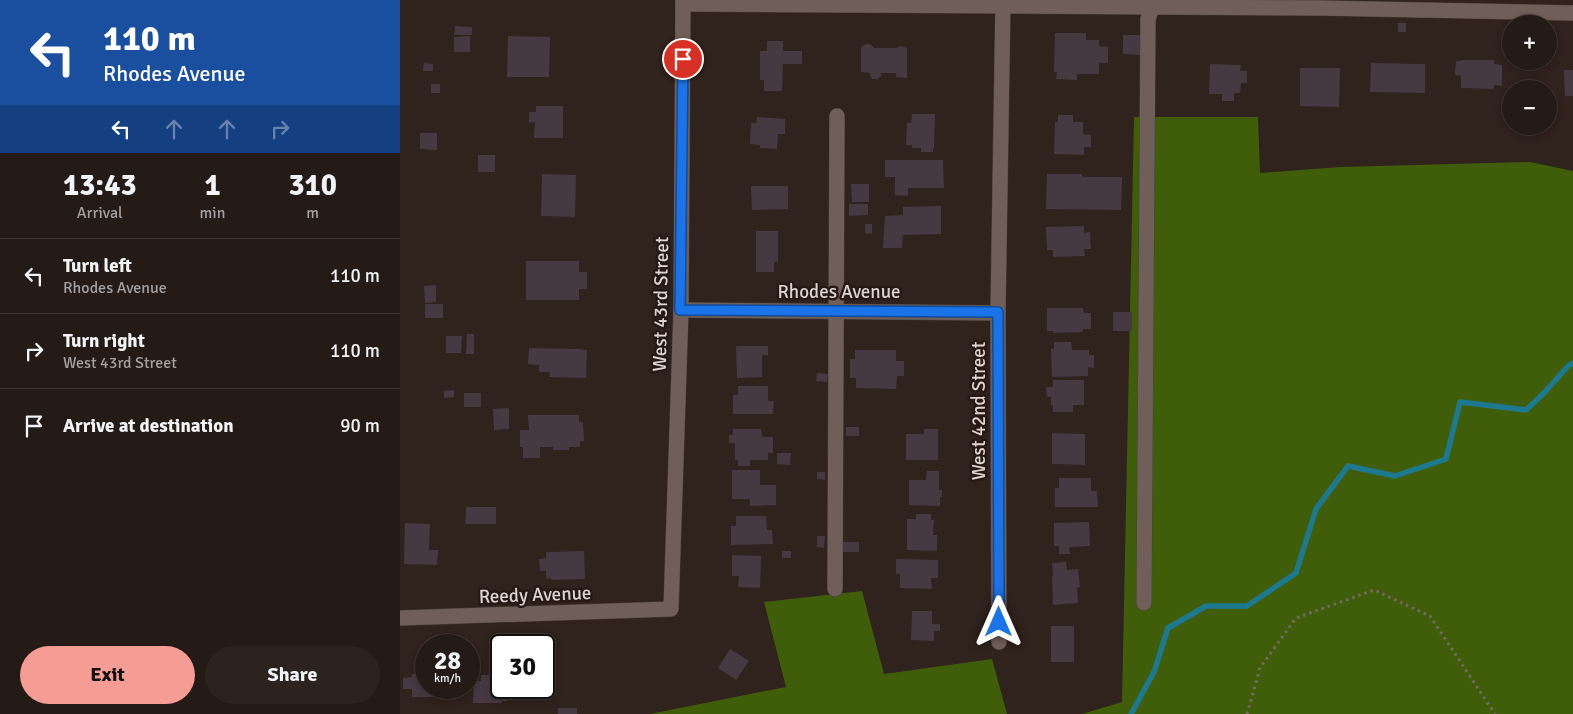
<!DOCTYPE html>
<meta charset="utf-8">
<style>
:root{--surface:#241a16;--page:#2c231f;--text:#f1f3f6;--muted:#a3a1a1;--line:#413835;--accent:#f59c94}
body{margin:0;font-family:Signika,sans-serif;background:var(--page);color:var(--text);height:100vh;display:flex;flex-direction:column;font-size:19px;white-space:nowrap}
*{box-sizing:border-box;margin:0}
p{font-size:16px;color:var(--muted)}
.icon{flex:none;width:28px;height:28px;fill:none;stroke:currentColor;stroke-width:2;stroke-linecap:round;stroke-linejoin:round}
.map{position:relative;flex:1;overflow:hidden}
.details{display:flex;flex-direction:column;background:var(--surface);width:400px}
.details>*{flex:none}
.guide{background:#1a4fa0;color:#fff;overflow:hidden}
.buttons{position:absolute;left:1102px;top:15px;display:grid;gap:10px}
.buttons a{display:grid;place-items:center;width:55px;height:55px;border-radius:50%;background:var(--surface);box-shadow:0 2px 8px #0003,0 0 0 1px var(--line);font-size:25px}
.speed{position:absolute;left:15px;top:634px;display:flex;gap:10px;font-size:25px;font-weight:700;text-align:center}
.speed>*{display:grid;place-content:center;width:65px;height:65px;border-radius:50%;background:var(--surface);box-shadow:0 2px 8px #0003,0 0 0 1px var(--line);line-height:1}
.speed small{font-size:12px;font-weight:400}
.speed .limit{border:2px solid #111;border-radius:8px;background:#fff;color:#111}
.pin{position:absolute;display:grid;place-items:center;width:42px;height:42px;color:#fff;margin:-21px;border:2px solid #fff;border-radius:50%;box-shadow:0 1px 5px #0007}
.me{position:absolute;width:55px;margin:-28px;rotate:0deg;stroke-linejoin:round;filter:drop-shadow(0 0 4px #0008)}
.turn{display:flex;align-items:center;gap:18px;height:105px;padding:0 20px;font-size:22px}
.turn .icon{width:65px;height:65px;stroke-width:2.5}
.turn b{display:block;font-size:35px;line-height:42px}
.lanes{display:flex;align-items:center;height:48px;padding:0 20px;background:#0003;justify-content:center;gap:25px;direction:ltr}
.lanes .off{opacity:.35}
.eta{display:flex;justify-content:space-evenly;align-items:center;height:85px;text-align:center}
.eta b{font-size:30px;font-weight:800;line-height:35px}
.button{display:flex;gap:10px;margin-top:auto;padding:10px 20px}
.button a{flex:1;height:58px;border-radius:30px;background:var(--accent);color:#111;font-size:20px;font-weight:800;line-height:58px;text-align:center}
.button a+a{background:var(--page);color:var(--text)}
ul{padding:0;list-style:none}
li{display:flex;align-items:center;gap:15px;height:75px;padding:0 20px;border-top:1px solid var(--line)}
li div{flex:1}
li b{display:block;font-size:19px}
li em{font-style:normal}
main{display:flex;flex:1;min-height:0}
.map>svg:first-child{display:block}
</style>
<main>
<section class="details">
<div class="guide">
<div class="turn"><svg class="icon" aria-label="left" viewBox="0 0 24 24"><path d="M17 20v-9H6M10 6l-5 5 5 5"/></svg><div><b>110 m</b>Rhodes Avenue</div></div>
<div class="lanes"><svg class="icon" aria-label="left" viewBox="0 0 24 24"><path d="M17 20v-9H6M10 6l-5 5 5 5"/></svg><svg class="icon off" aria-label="ahead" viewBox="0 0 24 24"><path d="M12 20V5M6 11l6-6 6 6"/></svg><svg class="icon off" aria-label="ahead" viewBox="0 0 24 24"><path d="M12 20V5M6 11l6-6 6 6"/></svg><svg class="icon off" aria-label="right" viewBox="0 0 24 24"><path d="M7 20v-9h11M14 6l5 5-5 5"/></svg></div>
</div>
<div class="eta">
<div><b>13:43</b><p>Arrival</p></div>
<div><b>1</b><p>min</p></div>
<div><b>310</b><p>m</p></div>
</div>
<ul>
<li><svg class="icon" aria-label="left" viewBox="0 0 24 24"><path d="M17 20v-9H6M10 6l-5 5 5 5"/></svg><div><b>Turn left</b><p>Rhodes Avenue</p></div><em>110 m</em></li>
<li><svg class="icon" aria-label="right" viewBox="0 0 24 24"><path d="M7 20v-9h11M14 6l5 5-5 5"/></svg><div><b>Turn right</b><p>West 43rd Street</p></div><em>110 m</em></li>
<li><svg class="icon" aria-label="arrive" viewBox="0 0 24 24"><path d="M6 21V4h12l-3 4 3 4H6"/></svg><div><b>Arrive at destination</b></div><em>90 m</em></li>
</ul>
<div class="button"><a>Exit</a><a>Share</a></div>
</section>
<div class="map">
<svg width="1173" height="714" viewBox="0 0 1173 714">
<rect width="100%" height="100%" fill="#30221d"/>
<g fill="#405e0a">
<polygon points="734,117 858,117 860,173 941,167 1130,162 1173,171 1173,714 682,714 722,702"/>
<polygon points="462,591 484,674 592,659 607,714 250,714 386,687 364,602"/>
</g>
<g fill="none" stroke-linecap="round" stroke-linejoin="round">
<polyline stroke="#1c7990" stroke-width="5.5" points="731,714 754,672 768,628 806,606 847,606 896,573 916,509 948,466 995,476 1046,459 1060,402 1126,410 1144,393 1168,366 1173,363"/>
</g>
<g fill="#473942">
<rect x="998" y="23" width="8" height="9"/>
<polygon points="55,26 72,27 72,35 54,35"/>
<polygon points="655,33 686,33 686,40 699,40 699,46 708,47 708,63 699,63 699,74 677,74 677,80 656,79 657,72 654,72"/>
<polygon points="723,35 740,35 740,55 723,54"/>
<polygon points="70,36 70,52 54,52 54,37"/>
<polygon points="108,36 150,37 149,77 107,77"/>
<polygon points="367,41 383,41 383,51 402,51 402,64 383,64 382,91 364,91 364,80 360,80 360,51 367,51"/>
<polygon points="466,44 470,44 474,48 497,48 500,46 507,48 507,78 496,77 496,73 481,73 481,76 478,79 472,79 470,76 470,73 461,72 461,47"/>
<polygon points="1061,60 1094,60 1094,64 1102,65 1102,86 1094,85 1094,89 1061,88 1061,76 1055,75 1056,61 1061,61"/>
<polygon points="24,63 33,64 33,71 23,71"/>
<polygon points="971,63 1025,64 1025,93 970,92"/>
<polygon points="810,64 841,65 840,71 847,71 847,83 841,83 840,93 834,93 834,101 822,101 822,94 809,94"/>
<polygon points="900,68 940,68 939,107 900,106"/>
<polygon points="1164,70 1173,70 1173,96 1165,96"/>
<rect x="31" y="84" width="9" height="9"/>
<polygon points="136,106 163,106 163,138 134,138 135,122 129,123 129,112 136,112"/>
<polygon points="512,114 535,114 534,148 533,148 533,152 521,152 521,148 512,148 512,145 506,145 507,123 511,123"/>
<polygon points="658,115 673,115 673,122 683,122 683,134 691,135 691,147 684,147 684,155 654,154 655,122 658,122"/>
<polygon points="357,117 385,119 385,134 378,134 377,149 360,148 360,145 350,144 351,123 356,123"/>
<polygon points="20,133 37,133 37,150 20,149"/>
<rect x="78" y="155" width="17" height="17"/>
<polygon points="485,160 543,160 544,188 508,188 508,196 495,195 495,177 485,177"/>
<polygon points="142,174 176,175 175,217 141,216"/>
<polygon points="647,174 682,174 682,177 722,177 721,210 646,209"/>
<polygon points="451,184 469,184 469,202 452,202"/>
<polygon points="351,186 388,186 388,209 352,210"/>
<polygon points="449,204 468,204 468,215 449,216"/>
<polygon points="541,206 541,234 503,235 502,248 483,248 485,216 503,215 503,207"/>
<polygon points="465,224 472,224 472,234 465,233"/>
<polygon points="684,226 684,233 690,232 691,249 684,249 685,256 653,257 653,250 647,250 646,227"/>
<polygon points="356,231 378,231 378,262 374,262 374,272 356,272"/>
<polygon points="126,261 179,261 179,272 187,272 187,289 179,289 179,300 126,300"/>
<polygon points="36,285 36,302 25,303 24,286"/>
<rect x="25" y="304" width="18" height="14"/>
<polygon points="647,308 683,308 684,313 691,313 691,329 683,329 683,332 653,333 653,331 647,331"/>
<rect x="713" y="312" width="19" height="19"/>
<polygon points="67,334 74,334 74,354 66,354"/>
<polygon points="46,336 62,336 61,353 46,353"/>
<polygon points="654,342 671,342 672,350 689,350 689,355 694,355 694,368 688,367 688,376 652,377 651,349 654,349"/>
<polygon points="336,346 368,346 368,355 362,355 362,377 337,378"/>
<polygon points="129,348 179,349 187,350 186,378 149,377 150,372 139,372 139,365 128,364"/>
<polygon points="455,350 496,350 496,361 504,361 504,376 497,376 496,389 456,388 456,378 450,378 450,359 455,359"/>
<polygon points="417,373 428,374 427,382 416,381"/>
<polygon points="653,380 684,380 684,405 673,405 673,412 653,412 653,405 651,405 651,397 647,397 646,387 653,387"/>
<polygon points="338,386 368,386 368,401 374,401 373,414 333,414 333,395 338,395"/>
<polygon points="54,390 54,397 44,398 44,391"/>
<rect x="64" y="393" width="17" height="14"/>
<polygon points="109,408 109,429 94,430 93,409"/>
<polygon points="128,415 179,415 179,422 183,422 184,441 180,441 180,447 169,447 169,450 153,450 153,447 140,447 140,458 123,458 123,447 120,447 120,430 129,430"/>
<rect x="446" y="427" width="13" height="9"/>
<polygon points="333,429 361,429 362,437 373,437 373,453 368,453 368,460 350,460 350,466 338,466 338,460 335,460 335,443 329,443 329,435 333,435"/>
<polygon points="524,429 538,429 538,460 506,460 506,434 524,434"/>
<polygon points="652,433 685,434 685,465 652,464"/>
<polygon points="377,453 391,453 390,465 377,464"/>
<polygon points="332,470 360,470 360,485 376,485 376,505 350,506 350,499 332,499"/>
<polygon points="527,471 539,471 539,490 542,490 542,497 540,497 540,506 509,505 509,480 526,480"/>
<polygon points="417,472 425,472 425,480 417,479"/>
<polygon points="659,478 691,478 691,491 697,491 698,507 655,507 655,488 659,488"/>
<polygon points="66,507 96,507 96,524 65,524"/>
<polygon points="516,514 531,514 531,520 534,520 533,535 537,535 537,551 507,550 507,519 516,519"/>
<polygon points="336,516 366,516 367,530 372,530 373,544 331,545 331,526 336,526"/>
<polygon points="689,522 690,546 669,547 670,554 659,554 659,546 654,546 654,523"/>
<polygon points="5,523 30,524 29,550 38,550 37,565 4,564"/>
<polygon points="417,536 425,536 424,548 417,547"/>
<polygon points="442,542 459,542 459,552 441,552"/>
<polygon points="184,551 185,579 151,580 151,578 146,579 146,571 140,571 139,559 146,558 146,552"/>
<rect x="382" y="551" width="9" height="7"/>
<polygon points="332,555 361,556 360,588 338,587 339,576 332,576"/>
<polygon points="496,559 538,560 538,578 531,578 532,589 500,588 500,574 496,574"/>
<polygon points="666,562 667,570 678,569 680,587 677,588 678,603 653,605 652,576 653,576 652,563"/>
<polygon points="512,611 532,611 532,624 540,624 540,631 534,631 534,641 511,640"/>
<rect x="651" y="626" width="23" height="36"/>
<polygon points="330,649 349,661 336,680 318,668"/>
<polygon points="12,674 26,674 26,688 59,688 59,693 41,693 41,697 12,697 12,689 3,689 3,678 12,677"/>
<polygon points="81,675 90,675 90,680 101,680 101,688 108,688 107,701 102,701 101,703 73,703 74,681 81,681"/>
<rect x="158" y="708" width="19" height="6"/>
</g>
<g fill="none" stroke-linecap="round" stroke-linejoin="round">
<g stroke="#4b403c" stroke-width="16">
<g id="minor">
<polyline points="283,4 919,8 1173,13"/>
<polyline points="281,310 598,313"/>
<polyline points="435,589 437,116"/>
<polyline points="744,603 748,19 755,0"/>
<polyline points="0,618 271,609 281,310 283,0"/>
<polyline points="599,642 598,313 603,0"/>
</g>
</g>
<polyline stroke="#756965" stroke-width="3" stroke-dasharray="2.5 4" stroke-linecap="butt" points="847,714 860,668 896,618 974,590 1030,616 1095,714"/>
<use href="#minor" stroke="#6f5f58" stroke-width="15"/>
</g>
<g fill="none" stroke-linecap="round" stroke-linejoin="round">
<g stroke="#114b97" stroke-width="12">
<polyline id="route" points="283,59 280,310 598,312 599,622"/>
</g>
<use href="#route" stroke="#1a73e8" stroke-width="9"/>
</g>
<g text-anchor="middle" stroke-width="5" stroke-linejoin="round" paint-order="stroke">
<g font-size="19" fill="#ded4d1" stroke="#261914">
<text x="439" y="298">Rhodes Avenue</text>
<text transform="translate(260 304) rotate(-89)" y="7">West 43rd Street</text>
<text transform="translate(578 411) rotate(-90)" y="7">West 42nd Street</text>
<text transform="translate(135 594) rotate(-2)" y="7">Reedy Avenue</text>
</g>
</g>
</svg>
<div class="buttons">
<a>+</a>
<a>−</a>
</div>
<div class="speed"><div>28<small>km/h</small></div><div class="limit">30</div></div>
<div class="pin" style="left:283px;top:59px;background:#d93025"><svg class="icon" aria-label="arrive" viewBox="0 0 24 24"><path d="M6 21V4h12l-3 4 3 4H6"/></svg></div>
<svg class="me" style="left:599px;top:622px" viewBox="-20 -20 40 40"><path d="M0-17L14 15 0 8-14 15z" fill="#1a73e8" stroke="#fff" stroke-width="4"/></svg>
</div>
</main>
